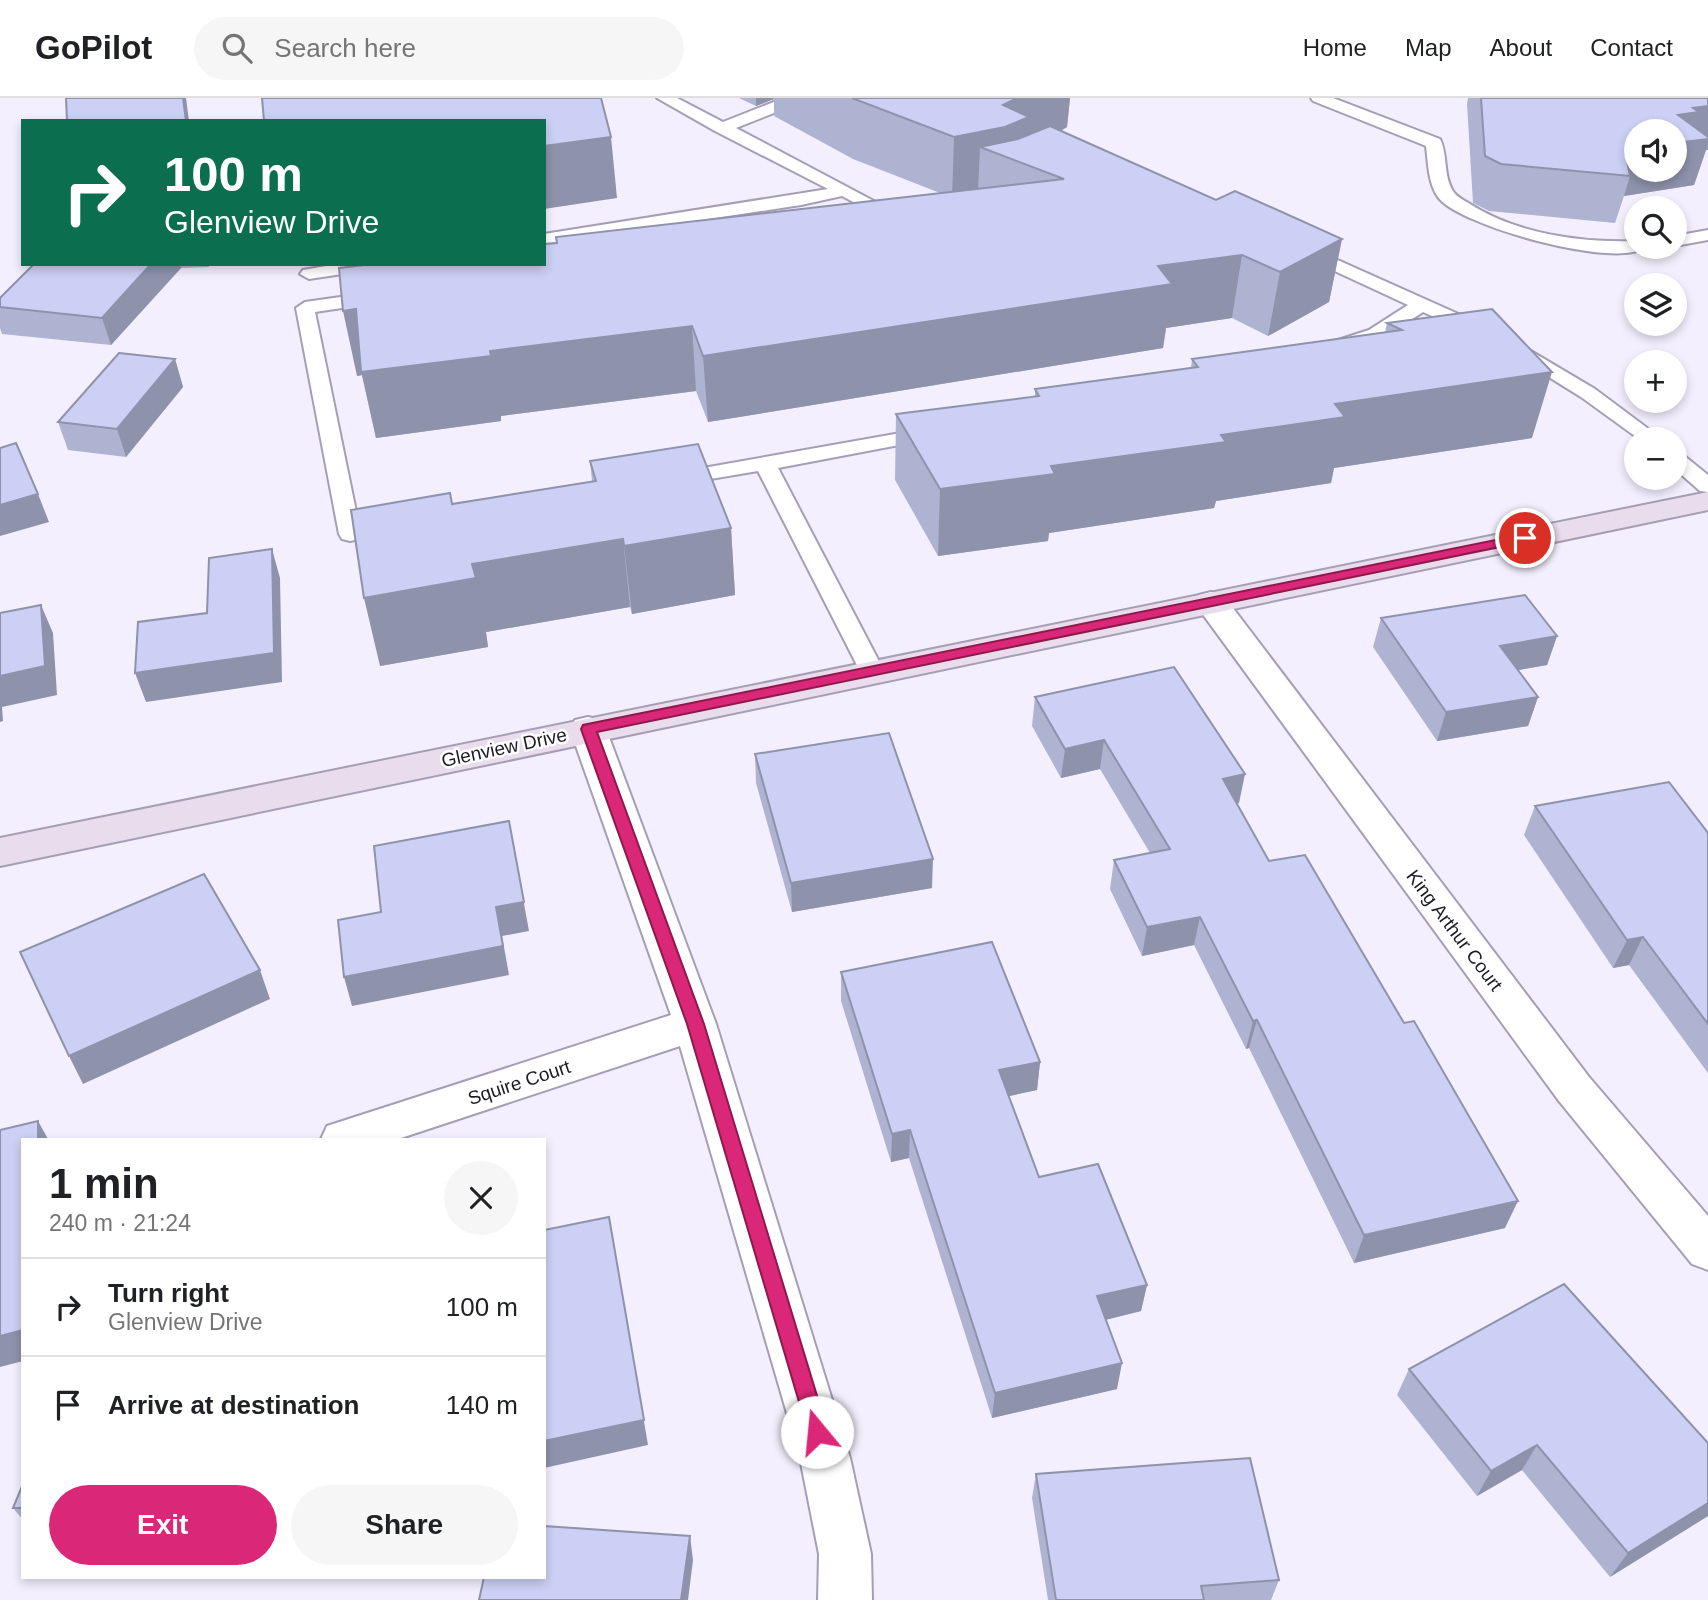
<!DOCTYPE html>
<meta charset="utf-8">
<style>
:root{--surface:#fff;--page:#f6f6f6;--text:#202124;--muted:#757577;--line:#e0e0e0;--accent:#db2777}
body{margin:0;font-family:Helvetica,sans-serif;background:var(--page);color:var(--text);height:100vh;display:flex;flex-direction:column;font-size:26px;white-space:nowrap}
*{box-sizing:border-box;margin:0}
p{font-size:23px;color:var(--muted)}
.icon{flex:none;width:38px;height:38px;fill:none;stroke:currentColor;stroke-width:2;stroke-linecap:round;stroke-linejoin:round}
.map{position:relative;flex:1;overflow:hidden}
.side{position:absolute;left:21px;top:1040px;width:525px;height:441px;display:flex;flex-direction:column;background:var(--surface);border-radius:0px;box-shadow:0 4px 10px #0003}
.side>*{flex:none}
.top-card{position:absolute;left:21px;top:21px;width:525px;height:147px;border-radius:0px;box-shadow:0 4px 10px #0003;background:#0b6e4f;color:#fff;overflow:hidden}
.buttons{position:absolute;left:1624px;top:21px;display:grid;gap:14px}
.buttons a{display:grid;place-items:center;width:63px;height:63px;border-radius:50%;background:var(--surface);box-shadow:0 4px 10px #0003;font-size:35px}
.pin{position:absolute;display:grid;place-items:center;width:60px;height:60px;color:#fff;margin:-30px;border:4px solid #fff;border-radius:50%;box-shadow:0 2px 7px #0007}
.me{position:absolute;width:77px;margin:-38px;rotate:343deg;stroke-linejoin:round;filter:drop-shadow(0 0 5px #0008)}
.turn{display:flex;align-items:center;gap:24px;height:147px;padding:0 28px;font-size:32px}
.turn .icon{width:91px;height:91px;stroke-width:2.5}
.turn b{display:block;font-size:49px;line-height:60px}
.round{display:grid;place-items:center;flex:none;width:74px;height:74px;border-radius:37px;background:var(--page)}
.headline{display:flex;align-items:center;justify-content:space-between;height:119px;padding:0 28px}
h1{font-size:42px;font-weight:800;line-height:52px}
.primary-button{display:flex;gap:14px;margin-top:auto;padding:14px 28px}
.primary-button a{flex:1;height:80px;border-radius:42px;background:var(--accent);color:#fff;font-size:28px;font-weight:800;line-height:80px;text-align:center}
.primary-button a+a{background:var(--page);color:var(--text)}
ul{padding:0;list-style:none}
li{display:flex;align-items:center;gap:21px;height:98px;padding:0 28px;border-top:2px solid var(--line)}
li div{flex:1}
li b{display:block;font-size:26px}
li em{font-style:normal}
header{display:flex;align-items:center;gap:42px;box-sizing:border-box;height:98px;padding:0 35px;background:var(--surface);border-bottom:2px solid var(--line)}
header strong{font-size:33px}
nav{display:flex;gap:38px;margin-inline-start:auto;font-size:24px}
.search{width:490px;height:63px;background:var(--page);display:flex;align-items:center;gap:18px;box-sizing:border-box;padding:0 24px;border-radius:38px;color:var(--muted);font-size:26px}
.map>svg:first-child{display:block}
</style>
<header>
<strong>GoPilot</strong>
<div class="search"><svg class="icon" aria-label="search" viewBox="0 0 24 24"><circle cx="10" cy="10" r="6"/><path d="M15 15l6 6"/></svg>Search here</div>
<nav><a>Home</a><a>Map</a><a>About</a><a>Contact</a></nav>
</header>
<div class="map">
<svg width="1708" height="1502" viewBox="0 0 1708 1502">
<rect width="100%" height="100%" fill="#f3effe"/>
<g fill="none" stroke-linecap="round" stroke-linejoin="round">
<g stroke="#a59eb5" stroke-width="4">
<g id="lane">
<polygon points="657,0 677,0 723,24 784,0 806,0 804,3 736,30 904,119 895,124 889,123 842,98 801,107 544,146 544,136 828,91 715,33"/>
<path d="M1311,0H1333L1440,41C1448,57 1443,77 1453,93C1456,99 1464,102 1470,106C1517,136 1581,145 1636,143V149H1644C1620,172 1458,128 1438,99C1428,85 1428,64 1426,48L1313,3Z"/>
<polygon points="1708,132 1708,142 1675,148 1675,138"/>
<polygon points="1304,147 1483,227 1486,231 1476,237 1469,235 1423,214 1383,240 1342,253 1335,251 1332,247 1335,243 1369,232 1408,207 1298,156 1295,152 1298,148"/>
<polygon points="338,166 385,166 376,171 309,181 300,176 303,172"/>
<polygon points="376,194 383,196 385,200 383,204 315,214 359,428 388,422 396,424 399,429 396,434 350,443 342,441 339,436 296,210 305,204"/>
<polygon points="1514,243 1595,291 1662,341 1639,341 1581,299 1507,253 1504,249"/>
<polygon points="929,330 936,332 939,336 936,340 778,370 884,573 880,578 872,581 864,578 860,573 758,373 675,387 668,385 664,381 668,377 675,375"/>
<polygon points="1675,354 1682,356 1708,377 1708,394 1700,393 1675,371"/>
</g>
</g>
<g stroke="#a59eb5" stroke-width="4">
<g id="street">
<polygon points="1211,494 1223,497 1589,979 1708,1118 1708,1172 1692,1166 1559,1003 1199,511 1194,504 1199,497"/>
<polygon points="588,619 601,622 606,631 716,926 850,1360 871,1456 872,1502 818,1502 819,1456 800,1360 680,948 398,1041 321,1041 327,1028 671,917 570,631 575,622"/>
</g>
</g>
<g stroke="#a59eb5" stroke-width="4">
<polygon id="secondary" points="1708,394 1708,412 0,768 0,740"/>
</g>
<use href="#lane" fill="#fff" fill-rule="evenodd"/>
<use href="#street" fill="#fff" fill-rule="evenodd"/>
<use href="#secondary" fill="#e9dced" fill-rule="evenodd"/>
</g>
<g fill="#afb3d2">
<polygon points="739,0 1070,0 1067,29 1061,33 1216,102 1342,141 1329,204 1268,238 1232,220 1166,230 1163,250 708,324 696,293 501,318 501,323 376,340 362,277 357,278 556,145 556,139 940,95 853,61 774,18 774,1 756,8"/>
<polygon points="1468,0 1708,0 1706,52 1694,87 1624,98 1615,125 1489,113 1473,105 1467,6"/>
<polygon points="34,166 209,166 209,169 181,170 111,247 2,236 0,230 0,200"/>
<polygon points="1492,211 1532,340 1334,370 1331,385 1216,403 1214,410 1049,435 1048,443 938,458 895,382 896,316 1035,299 1035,291 1191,270 1192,261 1385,234 1387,225"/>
<polygon points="175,261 183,289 126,359 68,352 58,324"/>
<polygon points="590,363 731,430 735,497 632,516 630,509 486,534 488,549 380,568 452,406 592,383"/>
<polygon points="1381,520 1557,538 1547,567 1518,572 1538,599 1528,628 1437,643 1373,549"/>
<polygon points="1035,599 1239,705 1237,706 1269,763 1505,1130 1354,1165 1249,950 1246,951 1194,847 1142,858 1110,791 1114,762 1150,755 1100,671 1061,680 1032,628"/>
<polygon points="755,656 932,790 792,814 756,685"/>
<polygon points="1535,708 1708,735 1708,975 1629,867 1613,870 1524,737"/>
<polygon points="841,874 1040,964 1037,992 1008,998 1039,1079 1147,1187 1141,1213 1106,1222 1117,1291 992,1320 909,1060 891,1064 841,903"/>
<polygon points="1409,1271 1708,1345 1708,1418 1610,1479 1522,1372 1477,1398 1397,1297"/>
<polygon points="1036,1376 1279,1482 1271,1502 1048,1502 1032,1400"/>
<polygon points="23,1386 23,1422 13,1410"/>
</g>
<g fill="#8e92ab">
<polygon points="183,0 186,0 189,23 186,23"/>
<polygon points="756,0 773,0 774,1 756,8"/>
<polygon points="1017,0 1070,0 1067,29 1026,52 980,49 978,94 952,100 954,39 1003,7"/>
<polygon points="1708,8 1708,52 1706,52 1694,87 1624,98 1630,78 1625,53 1636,51 1636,72 1675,72 1675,33 1678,17 1693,10"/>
<polygon points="611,39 617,100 544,111 544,48"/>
<polygon points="1342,141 1329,204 1268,238 1280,174"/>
<polygon points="1242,157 1232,220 1166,230 1163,250 708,324 703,258 1158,168"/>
<polygon points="151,166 180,166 181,170 111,247 102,220"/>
<polygon points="356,211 490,253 692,228 696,293 501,318 501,323 376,340 362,277 357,278 343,213"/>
<polygon points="175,261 183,289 126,359 117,331"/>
<polygon points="1552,274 1532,340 1334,370 1331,385 1216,403 1214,410 1049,435 1048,443 938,458 940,391 1051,368 1221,337 1335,306"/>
<polygon points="38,396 49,424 0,438 0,407"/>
<polygon points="731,430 735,497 632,516 624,448"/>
<polygon points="623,441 630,509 486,534 488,549 380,568 364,500 472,466"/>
<polygon points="272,451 280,480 282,584 146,604 135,575 274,555"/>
<polygon points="41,507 53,535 57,597 2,609 3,623 0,624 0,578"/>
<polygon points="1557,538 1547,567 1490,577 1500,548"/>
<polygon points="1538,599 1528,628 1437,643 1446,614"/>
<polygon points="1104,642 1100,671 1061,680 1065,651"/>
<polygon points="1245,676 1239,705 1217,710 1223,681"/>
<polygon points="509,723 529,833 502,838 509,877 352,908 344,879 496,809"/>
<polygon points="933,761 932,790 792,814 791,785"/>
<polygon points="1200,819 1194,847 1142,858 1147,829"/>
<polygon points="1643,839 1629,867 1613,870 1627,842"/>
<polygon points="260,872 270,901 83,986 69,958"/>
<polygon points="1257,922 1249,950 1246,951 1253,923"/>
<polygon points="1040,964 1037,992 996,1001 999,972"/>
<polygon points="38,1023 48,1041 38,1041"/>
<polygon points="910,1032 909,1060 891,1064 892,1036"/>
<polygon points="1518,1103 1505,1130 1354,1165 1364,1137"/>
<polygon points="614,1146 648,1347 544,1370 544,1343"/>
<polygon points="1147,1187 1141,1213 1092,1225 1097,1198"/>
<polygon points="23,1232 23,1263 0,1269 0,1238"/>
<polygon points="1122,1265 1117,1291 992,1320 995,1295"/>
<polygon points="1537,1347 1522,1372 1477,1398 1491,1373"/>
<polygon points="1708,1405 1708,1418 1610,1479 1628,1455"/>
<polygon points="690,1438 693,1462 688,1502 681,1502"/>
</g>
<g fill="#cbd0f4" stroke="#8e92ab" stroke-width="2">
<polygon points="66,0 183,0 186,23 67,23"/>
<polygon points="262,0 601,0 611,39 544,48 544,23 264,23"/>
<polygon points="852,0 1017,0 1003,7 1029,19 1005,29 954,39"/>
<polygon points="1481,0 1708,0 1708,8 1693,10 1699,14 1678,17 1708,39 1708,41 1675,45 1675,33 1636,33 1636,51 1625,53 1630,78 1501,66 1485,58"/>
<polygon points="1050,28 1216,102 1235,93 1342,141 1280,174 1242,157 1158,168 1172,186 703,258 692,228 490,253 491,258 361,274 356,211 343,213 339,170 373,166 544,166 544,146 557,145 556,139 1064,81 980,49 1018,41"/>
<polygon points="34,166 151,166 102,220 0,209 0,200"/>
<polygon points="1492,211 1552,274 1335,306 1345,319 1221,337 1226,344 1051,368 1055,376 940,391 896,316 1039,298 1035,291 1198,269 1192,261 1402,232 1387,225"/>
<polygon points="119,255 175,261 117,331 58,324"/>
<polygon points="16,345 38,396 0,407 0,350"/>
<polygon points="698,346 731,430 624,448 623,441 472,466 476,480 364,500 351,412 450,395 452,406 596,383 590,363"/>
<polygon points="272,451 274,555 135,575 138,524 207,515 209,460"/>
<polygon points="1525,497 1557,538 1500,548 1538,599 1446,614 1381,520"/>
<polygon points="41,507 45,568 0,578 0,515"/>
<polygon points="1174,569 1245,676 1223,681 1269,763 1305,757 1404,925 1414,923 1518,1103 1364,1137 1257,922 1253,923 1200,819 1147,829 1114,762 1170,751 1104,642 1065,651 1035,599"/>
<polygon points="889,635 933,761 791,785 755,656"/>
<polygon points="1669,684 1708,735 1708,926 1643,839 1627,842 1535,708"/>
<polygon points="509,723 524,804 496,809 503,848 344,879 338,822 381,814 374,748"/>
<polygon points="204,776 260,872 69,958 20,854"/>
<polygon points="992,844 1040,964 999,972 1039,1079 1098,1066 1147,1187 1097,1198 1122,1265 995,1295 910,1032 892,1036 841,874"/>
<polygon points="38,1023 38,1041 23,1041 23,1232 0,1238 0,1032"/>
<polygon points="609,1119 644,1322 544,1343 544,1132"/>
<polygon points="1564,1186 1708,1345 1708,1405 1628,1455 1537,1347 1491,1373 1409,1271"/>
<polygon points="1250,1360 1279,1482 1201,1488 1204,1502 1056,1502 1036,1376"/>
<polygon points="23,1386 23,1410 13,1410"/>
<polygon points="544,1428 690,1438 681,1502 479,1502 484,1479 544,1479"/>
</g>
<polygon fill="#db2777" stroke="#8e194d" stroke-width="2" points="1525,436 1529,438 1529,443 597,634 704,926 828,1334 825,1341 817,1344 810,1341 687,926 581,631 583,627"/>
<g text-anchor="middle" stroke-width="5" stroke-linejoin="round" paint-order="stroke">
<g font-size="19" fill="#1e1b24" stroke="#fff">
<text transform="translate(504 649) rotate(-12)" y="7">Glenview Drive</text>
<text transform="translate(1455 832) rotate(53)" y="7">King Arthur Court</text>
<text transform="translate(519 984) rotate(-18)" y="7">Squire Court</text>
</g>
</g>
</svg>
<div class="buttons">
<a><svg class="icon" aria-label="sound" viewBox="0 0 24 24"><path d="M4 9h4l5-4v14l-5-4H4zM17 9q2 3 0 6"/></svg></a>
<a><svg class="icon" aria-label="search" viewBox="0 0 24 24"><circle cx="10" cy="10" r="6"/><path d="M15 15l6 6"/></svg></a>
<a><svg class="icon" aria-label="layers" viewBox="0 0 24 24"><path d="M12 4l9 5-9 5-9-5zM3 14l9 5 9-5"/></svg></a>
<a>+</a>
<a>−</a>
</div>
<div class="pin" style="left:1525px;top:440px;background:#d93025"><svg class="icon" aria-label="arrive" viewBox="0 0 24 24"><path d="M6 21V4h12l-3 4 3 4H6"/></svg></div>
<svg class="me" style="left:817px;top:1334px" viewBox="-20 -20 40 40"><circle r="19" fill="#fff"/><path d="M0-13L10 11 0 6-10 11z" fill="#db2777"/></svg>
<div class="top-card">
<div class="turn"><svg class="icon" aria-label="right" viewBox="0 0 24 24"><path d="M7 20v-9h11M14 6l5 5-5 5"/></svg><div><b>100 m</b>Glenview Drive</div></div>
</div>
<section class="side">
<div class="headline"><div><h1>1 min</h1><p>240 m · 21:24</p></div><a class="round"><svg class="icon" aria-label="close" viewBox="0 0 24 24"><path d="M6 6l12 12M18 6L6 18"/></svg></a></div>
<ul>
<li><svg class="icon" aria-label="right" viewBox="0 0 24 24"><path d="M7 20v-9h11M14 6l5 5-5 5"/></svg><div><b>Turn right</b><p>Glenview Drive</p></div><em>100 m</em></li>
<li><svg class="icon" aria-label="arrive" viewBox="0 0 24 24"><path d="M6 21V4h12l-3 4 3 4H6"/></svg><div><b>Arrive at destination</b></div><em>140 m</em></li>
</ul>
<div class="primary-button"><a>Exit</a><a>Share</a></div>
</section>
</div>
